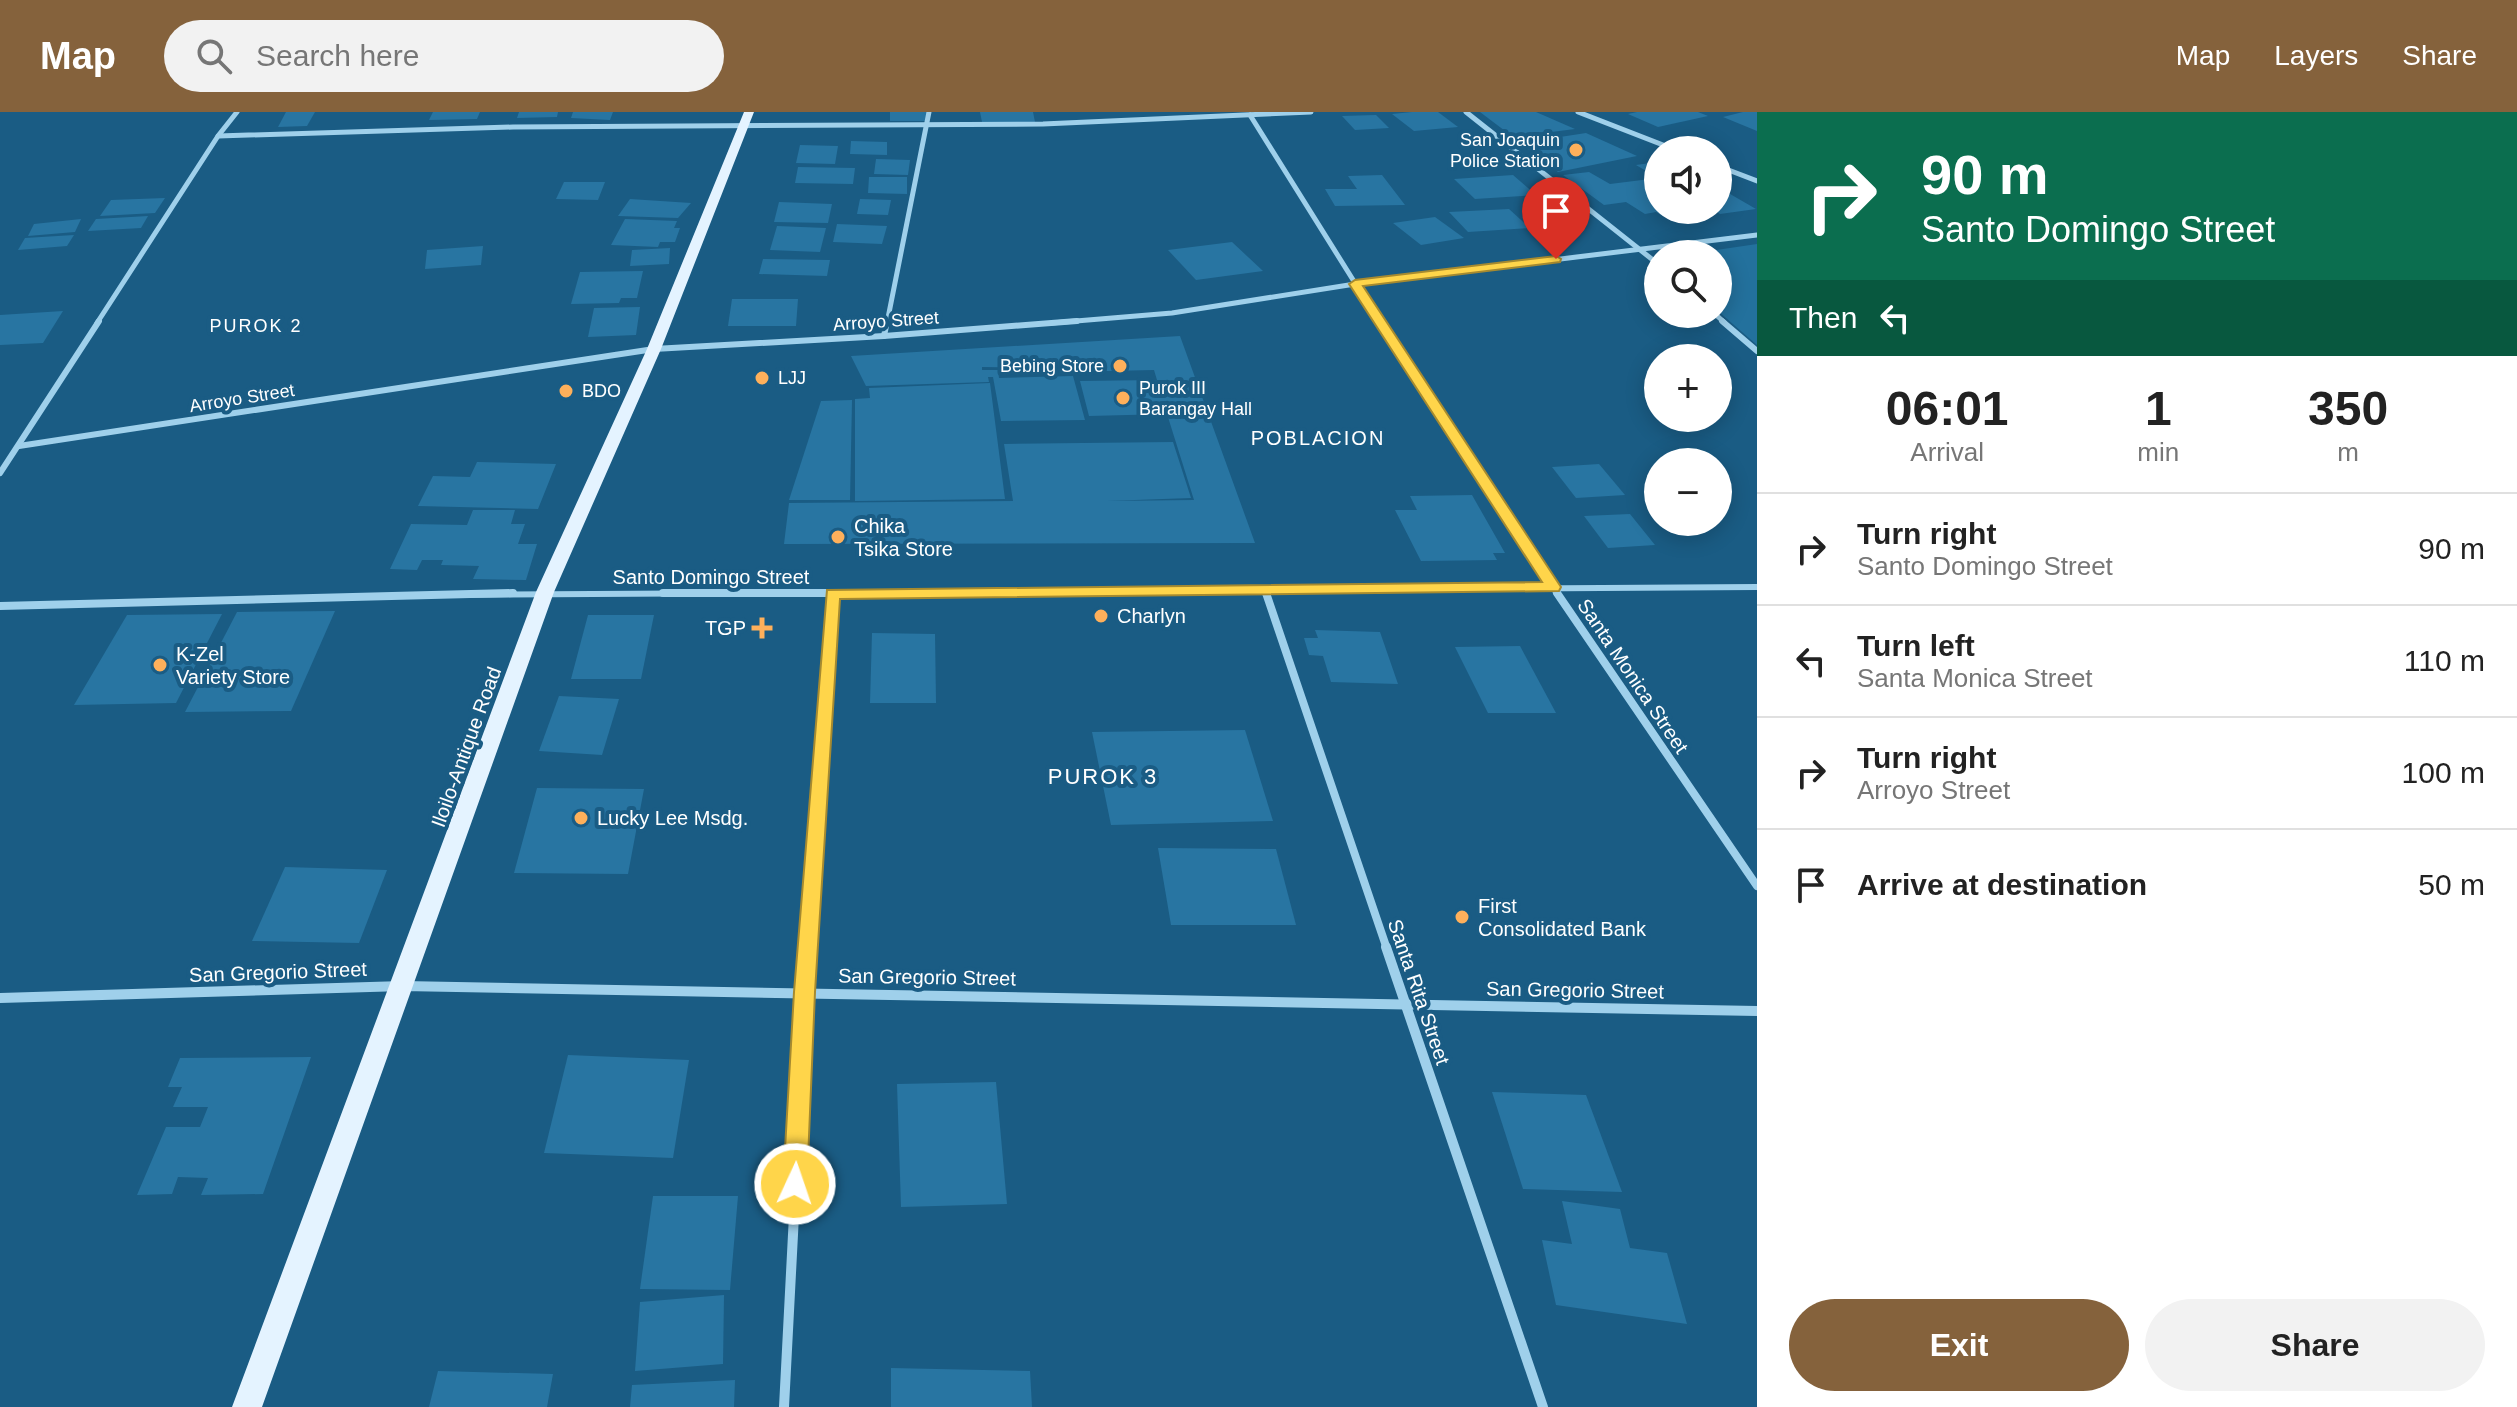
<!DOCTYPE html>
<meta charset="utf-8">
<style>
:root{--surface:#fff;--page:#f2f2f2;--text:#222;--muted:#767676;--line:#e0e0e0;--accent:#85623c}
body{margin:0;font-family:Helvetica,sans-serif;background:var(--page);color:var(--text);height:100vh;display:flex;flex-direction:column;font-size:30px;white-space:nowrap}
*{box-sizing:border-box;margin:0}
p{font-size:26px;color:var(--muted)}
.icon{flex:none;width:44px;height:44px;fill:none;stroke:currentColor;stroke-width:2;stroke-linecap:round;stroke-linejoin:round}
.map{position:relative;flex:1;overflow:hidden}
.panel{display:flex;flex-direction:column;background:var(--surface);width:760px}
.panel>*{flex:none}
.top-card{background:#0b6e4f;color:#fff;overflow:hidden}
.controls{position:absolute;left:1644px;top:24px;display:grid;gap:16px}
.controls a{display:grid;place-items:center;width:88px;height:88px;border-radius:50%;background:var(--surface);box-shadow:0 4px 20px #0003;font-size:40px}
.pin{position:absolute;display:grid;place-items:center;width:68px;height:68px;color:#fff;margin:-82px -34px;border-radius:50% 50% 50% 0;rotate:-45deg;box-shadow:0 0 8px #0007}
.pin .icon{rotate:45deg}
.me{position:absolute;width:88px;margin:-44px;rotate:3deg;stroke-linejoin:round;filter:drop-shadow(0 0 6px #0008)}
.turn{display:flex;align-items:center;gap:28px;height:168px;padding:0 32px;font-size:36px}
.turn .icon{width:104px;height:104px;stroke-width:2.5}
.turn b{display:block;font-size:56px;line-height:68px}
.then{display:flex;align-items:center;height:76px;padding:0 32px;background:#0003;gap:16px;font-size:30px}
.eta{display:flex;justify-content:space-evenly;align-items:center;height:136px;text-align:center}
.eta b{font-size:48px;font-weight:600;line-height:56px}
.primary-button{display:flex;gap:16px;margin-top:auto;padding:16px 32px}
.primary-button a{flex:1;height:92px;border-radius:48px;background:var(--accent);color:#fff;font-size:32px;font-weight:600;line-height:92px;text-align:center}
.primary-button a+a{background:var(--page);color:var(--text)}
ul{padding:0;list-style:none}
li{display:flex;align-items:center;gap:24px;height:112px;padding:0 32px;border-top:2px solid var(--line)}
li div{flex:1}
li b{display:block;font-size:30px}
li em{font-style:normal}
header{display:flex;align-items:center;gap:48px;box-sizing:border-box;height:112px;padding:0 40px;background:var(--accent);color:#fff}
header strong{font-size:38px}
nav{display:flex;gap:44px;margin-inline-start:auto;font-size:28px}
.search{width:560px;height:72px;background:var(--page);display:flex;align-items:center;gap:20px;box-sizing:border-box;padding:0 28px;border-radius:44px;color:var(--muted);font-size:30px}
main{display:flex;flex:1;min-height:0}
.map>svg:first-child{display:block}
</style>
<header>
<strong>Map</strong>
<div class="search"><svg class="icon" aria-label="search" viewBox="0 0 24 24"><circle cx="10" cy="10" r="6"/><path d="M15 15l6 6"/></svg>Search here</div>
<nav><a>Map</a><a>Layers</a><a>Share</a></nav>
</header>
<main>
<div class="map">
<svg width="1757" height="1295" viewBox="0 0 1757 1295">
<rect width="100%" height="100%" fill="#1a5c84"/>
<polygon fill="#23719d" points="1757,132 1757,233 1718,199 1718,142 1689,142"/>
<g fill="#2875a2">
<polygon points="286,0 315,0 307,14 278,15"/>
<polygon points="433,0 480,0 477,7 429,8"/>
<polygon points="519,0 558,0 557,5 517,6"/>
<polygon points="573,0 613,0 610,8 571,6"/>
<rect x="890" y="0" width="37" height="9"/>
<polygon points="980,0 1033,0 1035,10 982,10"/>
<polygon points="1412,0 1438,0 1458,15 1414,19 1392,2"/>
<polygon points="1480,0 1536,0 1575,17 1513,25"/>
<polygon points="1637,0 1698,0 1708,4 1658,15 1628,2"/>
<polygon points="1743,0 1757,0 1757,19 1723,5"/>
<polygon points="1376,3 1389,16 1355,18 1342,4"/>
<polygon points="1586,21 1637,44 1558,60 1520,31"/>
<polygon points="851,29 887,30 887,43 850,42"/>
<polygon points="800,33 838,34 835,52 796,51"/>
<polygon points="876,47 910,48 908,63 874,62"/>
<polygon points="1658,50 1658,98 1696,100 1663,104 1656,100 1645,102 1626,90 1604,93 1563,63 1589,60 1610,72 1658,66 1636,53"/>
<polygon points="798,55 855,56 853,72 795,71"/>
<polygon points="1382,63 1405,93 1335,94 1325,77 1357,77 1348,64"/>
<polygon points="1513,63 1536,83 1475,87 1454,67"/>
<polygon points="869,65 907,65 907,82 868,81"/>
<polygon points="564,70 605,70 598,88 556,87"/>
<polygon points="1718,75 1756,97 1720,102 1714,98 1718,98"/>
<polygon points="165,86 155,101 100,104 111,88"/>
<polygon points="630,87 691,91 678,106 618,104"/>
<polygon points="860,87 891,88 888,103 857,102"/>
<polygon points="779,90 832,92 828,111 774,110"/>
<polygon points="1509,97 1530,116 1468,120 1449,100"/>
<polygon points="148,104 141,116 88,119 96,107"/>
<polygon points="1435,105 1464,126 1421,133 1393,111"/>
<polygon points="81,107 75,120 28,124 34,112"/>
<polygon points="625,107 677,109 674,116 680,116 675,130 660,130 658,135 611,133"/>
<polygon points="837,112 887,114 882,132 833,130"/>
<polygon points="777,114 826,116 820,140 770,138"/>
<polygon points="74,123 67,134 18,138 25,126"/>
<polygon points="1232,130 1263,159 1196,168 1168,138"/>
<polygon points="483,134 481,153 425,157 427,138"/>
<polygon points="670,136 669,152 630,154 632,138"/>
<polygon points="763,147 830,148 827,164 759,162"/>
<polygon points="643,159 637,186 621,186 619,191 571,192 580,160"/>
<polygon points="732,187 798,187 796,214 728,214"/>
<polygon points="640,195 636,223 588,225 594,196"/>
<polygon points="63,199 43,231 0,233 0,203"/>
<polygon points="1180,224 1255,431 784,432 789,391 1013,389 1004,332 1173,330 1191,386 1107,389 1194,388 1167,302 1089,304 1080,269 1157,268 1154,258 1063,260 1063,256 982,255 982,258 998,258 999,266 1073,264 1085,308 1001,309 993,265 988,265 989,270 866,274 851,244"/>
<polygon points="990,271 1005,387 855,389 855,287 870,286 869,276"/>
<polygon points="852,288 850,388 789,388 821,289"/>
<polygon points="477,350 556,352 538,397 418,394 433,364 470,365"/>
<polygon points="1599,352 1625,383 1576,386 1552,355"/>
<polygon points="1472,383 1505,441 1493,441 1497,448 1421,449 1395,398 1417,398 1410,384"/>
<polygon points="473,398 515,398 511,412 525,412 518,432 537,432 526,468 473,467 479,454 441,453 443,448 422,448 417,458 390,457 411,412 467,413"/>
<polygon points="1630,402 1655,433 1608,436 1584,404"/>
<polygon points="335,499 291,599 185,600 237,500"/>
<polygon points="222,502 176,591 74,593 127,503"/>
<polygon points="588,503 654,503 641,567 571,567"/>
<polygon points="1315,518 1380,520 1398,572 1331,570 1323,544 1309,543 1304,526 1318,526"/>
<polygon points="872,521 935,522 936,591 870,591"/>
<polygon points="1520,534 1556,601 1488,601 1455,535"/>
<polygon points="559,584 619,587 602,643 539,639"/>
<polygon points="1245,618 1273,709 1111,713 1092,620"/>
<polygon points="537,676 644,677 628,762 514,761"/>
<polygon points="1158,736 1276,737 1296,813 1171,813"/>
<polygon points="285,755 387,758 359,831 252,829"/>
<polygon points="568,943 689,948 673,1046 544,1041"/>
<polygon points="311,945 263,1082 201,1083 208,1066 178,1065 172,1082 137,1083 166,1015 200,1015 208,995 173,995 182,975 168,975 180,946"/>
<polygon points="996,970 1007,1092 901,1095 897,972"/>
<polygon points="1492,980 1586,983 1622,1080 1523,1077"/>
<polygon points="653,1084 738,1084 730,1178 640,1177"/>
<polygon points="1562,1089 1620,1097 1630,1136 1667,1141 1687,1212 1556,1193 1542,1128 1572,1132"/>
<polygon points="724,1183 723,1252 635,1259 640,1190"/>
<polygon points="891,1256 1030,1259 1032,1295 891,1295"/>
<polygon points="438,1259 553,1262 547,1295 429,1295"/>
<polygon points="735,1268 734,1295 630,1295 632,1273"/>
</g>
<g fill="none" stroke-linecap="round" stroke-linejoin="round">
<g stroke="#9fd0eb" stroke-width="5">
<polyline points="1466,0 1658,152"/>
<polyline points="1578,0 1676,38"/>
<polyline points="1250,3 1380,211"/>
<polyline points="218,24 513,15 1043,12 1311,0"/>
<polyline points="1718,54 1757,69"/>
<polyline points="1715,202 1725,211"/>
<polyline points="97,211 218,24 237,0"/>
<polyline points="887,211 929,0"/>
<polyline points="1052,211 1172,201 1355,172 1757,123"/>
</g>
<g stroke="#9fd0eb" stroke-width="6">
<polyline points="1379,209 1558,483"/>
<polyline points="1722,209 1757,239"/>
<polyline points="884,224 887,209"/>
<polyline points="19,334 654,237 884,224 1077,209"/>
<polyline points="0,361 99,209"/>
<polyline points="1264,476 1266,483"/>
<polyline points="435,483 1757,475"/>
</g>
<g stroke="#9fd0eb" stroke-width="8">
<polyline points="663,481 988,481"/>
<polyline points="1266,481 1387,837"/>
<polyline points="1557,481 1757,774"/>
<polyline points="0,494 513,481"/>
<polyline points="808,837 832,482"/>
</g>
<g stroke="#9fd0eb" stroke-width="10">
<polyline points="1386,835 1543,1295"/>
<polyline points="0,886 403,874 1757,899"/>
<polyline points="784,1295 808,835"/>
</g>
<polygon fill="#e4f3ff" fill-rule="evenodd" points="744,0 754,0 661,237 554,480 262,1295 232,1295 536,480 647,237"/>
</g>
<polygon fill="#ffd54a" stroke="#a68a30" stroke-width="2" points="1556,144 1561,147 1560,150 1363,174 1561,475 1559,479 840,487 815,880 807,1072 804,1080 795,1083 787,1080 783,1072 794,880 827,478 1542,470 1349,172 1355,168"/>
<g fill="#feb05b" stroke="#1a5c84" stroke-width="3">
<circle cx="1576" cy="38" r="8"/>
<circle cx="1120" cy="254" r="8"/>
<circle cx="762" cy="266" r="8"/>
<circle cx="566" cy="279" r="8"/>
<circle cx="1123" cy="286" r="8"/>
<circle cx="838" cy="425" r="8"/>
<circle cx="1101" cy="504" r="8"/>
<path d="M758 504h8v8h8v8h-8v8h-8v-8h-8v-8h8z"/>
<circle cx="160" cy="553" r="8"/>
<circle cx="581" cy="706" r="8"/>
<circle cx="1462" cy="805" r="8"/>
</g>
<g text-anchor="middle" stroke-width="8" stroke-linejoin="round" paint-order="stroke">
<g font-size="18" fill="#fff" stroke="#1a5c84" text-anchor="start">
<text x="1560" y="34" text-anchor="end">San Joaquin<tspan x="1560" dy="21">Police Station</tspan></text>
<text x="1104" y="260" text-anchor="end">Bebing Store</text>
<text x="778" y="272">LJJ</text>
<text x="1139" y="282">Purok III<tspan x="1139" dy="21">Barangay Hall</tspan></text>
<text x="582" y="285">BDO</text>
</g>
<g font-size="18" fill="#fff" stroke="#1a5c84">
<text transform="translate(886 209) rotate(-4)" y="6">Arroyo Street</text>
<text transform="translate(242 286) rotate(-9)" y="6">Arroyo Street</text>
</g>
<g font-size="18" letter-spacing="2" fill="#fff" stroke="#1a5c84">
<text x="256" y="220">PUROK 2</text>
</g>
<g font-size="20" letter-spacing="2" fill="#fff" stroke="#1a5c84">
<text x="1318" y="333">POBLACION</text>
</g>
<g font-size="20" fill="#fff" stroke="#1a5c84" text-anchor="start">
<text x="854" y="421">Chika<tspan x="854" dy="23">Tsika Store</tspan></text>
<text x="1117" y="511">Charlyn</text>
<text x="746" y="523" text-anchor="end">TGP</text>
<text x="176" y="549">K-Zel<tspan x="176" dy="23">Variety Store</tspan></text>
<text x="597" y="713">Lucky Lee Msdg.</text>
<text x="1478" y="801">First<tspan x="1478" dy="23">Consolidated Bank</tspan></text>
</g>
<g font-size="20" fill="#fff" stroke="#1a5c84">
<text x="711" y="472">Santo Domingo Street</text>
<text transform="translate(1633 564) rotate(56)" y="7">Santa Monica Street</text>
<text transform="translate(466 635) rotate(-70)" y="7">Iloilo-Antique Road</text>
<text transform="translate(278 860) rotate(-2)" y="7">San Gregorio Street</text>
<text transform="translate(927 865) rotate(1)" y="7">San Gregorio Street</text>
<text transform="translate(1575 878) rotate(1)" y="7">San Gregorio Street</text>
<text transform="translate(1419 880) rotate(71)" y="7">Santa Rita Street</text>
</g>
<g font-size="22" letter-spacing="2" fill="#fff" stroke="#1a5c84">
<text x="1103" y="672">PUROK 3</text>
</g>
</g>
</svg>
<div class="controls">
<a><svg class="icon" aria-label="sound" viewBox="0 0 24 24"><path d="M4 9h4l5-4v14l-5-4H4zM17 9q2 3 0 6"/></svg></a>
<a><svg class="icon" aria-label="search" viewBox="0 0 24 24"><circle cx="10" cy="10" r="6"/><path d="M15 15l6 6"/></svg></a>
<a>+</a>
<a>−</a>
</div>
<div class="pin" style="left:1556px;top:147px;background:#d93025"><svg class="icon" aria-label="arrive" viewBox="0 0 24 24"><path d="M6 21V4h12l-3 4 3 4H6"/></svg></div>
<svg class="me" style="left:795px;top:1072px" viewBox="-20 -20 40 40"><circle r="17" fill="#ffd54a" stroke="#fff" stroke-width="3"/><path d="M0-11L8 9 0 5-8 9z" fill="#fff"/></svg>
</div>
<section class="panel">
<div class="top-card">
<div class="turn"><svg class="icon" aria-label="right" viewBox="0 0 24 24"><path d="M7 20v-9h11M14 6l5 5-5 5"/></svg><div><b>90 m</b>Santo Domingo Street</div></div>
<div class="then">Then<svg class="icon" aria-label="left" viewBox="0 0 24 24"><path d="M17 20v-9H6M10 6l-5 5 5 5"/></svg></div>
</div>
<div class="eta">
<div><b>06:01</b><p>Arrival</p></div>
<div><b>1</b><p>min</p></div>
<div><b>350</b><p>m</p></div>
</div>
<ul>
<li><svg class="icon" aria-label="right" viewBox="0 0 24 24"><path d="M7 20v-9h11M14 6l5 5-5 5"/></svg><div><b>Turn right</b><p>Santo Domingo Street</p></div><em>90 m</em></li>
<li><svg class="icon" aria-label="left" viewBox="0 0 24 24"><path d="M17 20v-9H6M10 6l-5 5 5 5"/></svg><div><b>Turn left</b><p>Santa Monica Street</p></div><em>110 m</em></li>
<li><svg class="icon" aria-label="right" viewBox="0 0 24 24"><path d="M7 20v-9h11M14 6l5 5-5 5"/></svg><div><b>Turn right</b><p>Arroyo Street</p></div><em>100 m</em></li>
<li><svg class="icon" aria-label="arrive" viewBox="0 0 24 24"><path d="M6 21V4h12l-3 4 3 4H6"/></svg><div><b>Arrive at destination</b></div><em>50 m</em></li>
</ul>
<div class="primary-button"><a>Exit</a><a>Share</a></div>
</section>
</main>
